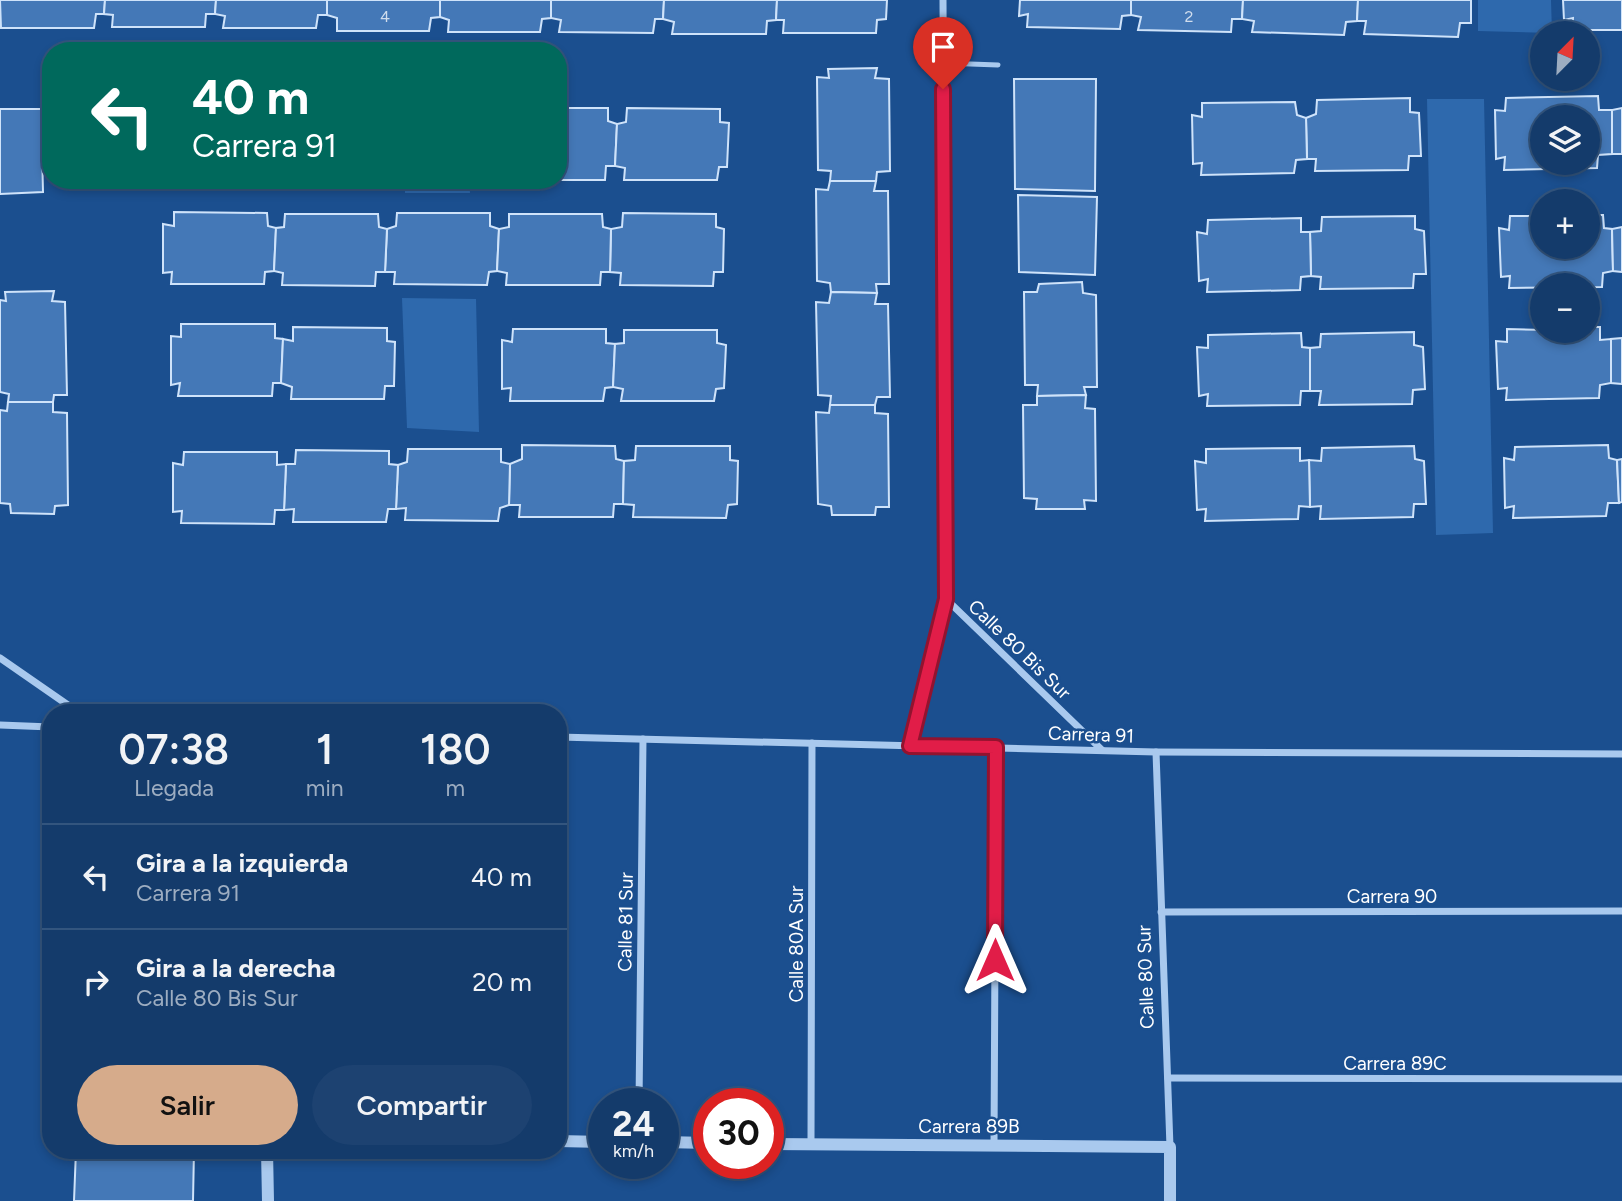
<!DOCTYPE html>
<html lang="es">
<meta charset="utf-8">
<style>
:root{--surface:#143b6b;--page:#1d4271;--text:#f1f3f6;--muted:#9dadc1;--line:#33557e;--accent:#d6ab8b}
body{margin:0;font-family:Figtree,sans-serif;background:var(--page);color:var(--text);height:100vh;display:flex;flex-direction:column;font-size:26px;white-space:nowrap}
*{box-sizing:border-box;margin:0}
p{font-size:23px;color:var(--muted)}
.icon{flex:none;width:38px;height:38px;fill:none;stroke:currentColor;stroke-width:2;stroke-linecap:round;stroke-linejoin:round}
.map{position:relative;flex:1;overflow:hidden}
.panel{position:absolute;left:42px;top:704px;width:525px;height:455px;display:flex;flex-direction:column;background:var(--surface);border-radius:28px;box-shadow:0 4px 10px #0003,0 0 0 2px var(--line)}
.panel>*{flex:none}
.top-card{position:absolute;left:42px;top:42px;width:525px;height:147px;border-radius:28px;box-shadow:0 4px 10px #0003,0 0 0 2px var(--line);background:#00695c;color:#fff;overflow:hidden}
.needle{width:46px;rotate:24deg}
.buttons{position:absolute;left:1530px;top:21px;display:grid;gap:14px}
.buttons a{display:grid;place-items:center;width:70px;height:70px;border-radius:50%;background:var(--surface);box-shadow:0 4px 10px #0003,0 0 0 2px var(--line);font-size:35px}
.speed{position:absolute;left:588px;top:1088px;display:flex;gap:14px;font-size:35px;font-weight:700;text-align:center}
.speed>*{display:grid;place-content:center;width:91px;height:91px;border-radius:50%;background:var(--surface);box-shadow:0 4px 10px #0003,0 0 0 2px var(--line);line-height:1}
.speed small{font-size:18px;font-weight:400}
.speed .limit{border:10px solid #d22;background:#fff;color:#111}
.pin{position:absolute;display:grid;place-items:center;width:60px;height:60px;color:#fff;margin:-72px -30px;border-radius:50% 50% 50% 0;rotate:-45deg;box-shadow:0 0 7px #0007}
.pin .icon{rotate:45deg}
.me{position:absolute;width:77px;margin:-38px;rotate:0deg;stroke-linejoin:round;filter:drop-shadow(0 0 5px #0008)}
.turn{display:flex;align-items:center;gap:24px;height:147px;padding:0 35px;font-size:32px}
.turn .icon{width:91px;height:91px;stroke-width:2.5}
.turn b{display:block;font-size:49px;line-height:60px}
.eta{display:flex;justify-content:space-evenly;align-items:center;height:119px;text-align:center}
.eta b{font-size:42px;font-weight:600;line-height:49px}
.button{display:flex;gap:14px;margin-top:auto;padding:14px 35px}
.button a{flex:1;height:80px;border-radius:42px;background:var(--accent);color:#111;font-size:28px;font-weight:600;line-height:80px;text-align:center}
.button a+a{background:var(--page);color:var(--text)}
ul{padding:0;list-style:none}
li{display:flex;align-items:center;gap:21px;height:105px;padding:0 35px;border-top:2px solid var(--line)}
li div{flex:1}
li b{display:block;font-size:26px}
li em{font-style:normal}
.map>svg:first-child{display:block}
</style>
<div class="map">
<svg width="1622" height="1201" viewBox="0 0 1622 1201">
<rect width="100%" height="100%" fill="#1b4f8f"/>
<g fill="#2e69ad">
<polygon points="1478,0 1551,0 1552,33 1478,31"/>
<polygon points="1427,99 1484,99 1493,533 1436,535"/>
<polygon points="405,180 469,180 470,193 405,193"/>
<polygon points="402,298 476,299 479,432 407,428"/>
</g>
<g fill="#4478b7" stroke="#cfe3fa" stroke-width="2" fill-rule="evenodd">
<polygon points="0,0 105,0 104,14 96,14 94,28 1,28"/>
<polygon points="105,0 216,0 215,14 206,14 205,27 112,27 113,15 104,14"/>
<polygon points="216,0 327,0 327,15 318,15 316,28 223,28 225,16 215,14"/>
<polygon points="327,0 440,0 440,17 431,18 429,31 337,31 337,18 327,15"/>
<polygon points="440,0 551,0 551,18 542,19 540,32 448,32 449,20 440,17"/>
<polygon points="551,0 664,0 663,19 655,19 653,33 559,32 561,20 551,18"/>
<polygon points="664,0 777,0 776,20 767,21 766,34 672,34 674,22 663,19"/>
<polygon points="777,0 887,0 886,19 877,20 876,33 783,33 784,20 776,20"/>
<polygon points="1020,0 1131,0 1131,15 1122,16 1120,29 1027,27 1028,14 1019,16"/>
<polygon points="1131,0 1243,0 1242,19 1232,19 1231,32 1138,30 1141,17 1131,15"/>
<polygon points="1243,0 1358,0 1357,21 1346,22 1344,35 1252,32 1254,21 1242,19"/>
<polygon points="1358,0 1471,0 1471,23 1460,23 1458,37 1364,34 1366,21 1357,21"/>
<polygon points="1563,0 1622,0 1622,30 1572,30 1573,18 1564,20"/>
<polygon points="877,68 875,78 889,79 890,171 877,172 876,181 830,181 831,171 818,170 817,77 829,78 828,69"/>
<polygon points="1014,79 1096,79 1095,191 1015,189"/>
<path d="M1598,96L1599,110H1612V154L1598,155L1597,168L1504,170L1505,157L1496,159L1495,110L1505,111L1506,98ZM1542,117H1587V163H1542Z"/>
<polygon points="1410,98 1410,112 1419,113 1421,156 1409,156 1408,170 1315,171 1316,159 1307,159 1306,118 1316,114 1317,100"/>
<polygon points="1295,102 1297,115 1306,118 1307,159 1296,160 1294,173 1201,175 1202,163 1193,164 1192,115 1202,117 1202,103"/>
<polygon points="558,108 608,108 608,121 617,124 615,166 606,166 605,180 558,180"/>
<polygon points="627,108 720,109 720,122 729,123 727,167 719,167 717,180 624,180 625,168 615,166 617,124 626,122"/>
<polygon points="1622,108 1622,154 1612,154 1612,110"/>
<polygon points="0,109 41,109 43,192 0,194"/>
<polygon points="830,181 876,181 874,191 888,191 889,284 876,284 877,293 831,292 830,283 817,281 816,189 828,190"/>
<polygon points="1018,195 1097,197 1095,275 1019,272"/>
<polygon points="174,212 267,213 268,226 276,228 274,271 265,272 264,284 171,284 172,272 163,273 163,224 174,226"/>
<polygon points="397,213 490,213 490,226 499,229 497,271 489,272 487,285 394,284 395,272 385,272 387,229 396,226"/>
<polygon points="623,213 716,214 716,227 724,229 723,272 714,272 713,286 620,285 621,273 610,272 611,229 622,227"/>
<polygon points="285,214 378,214 379,227 387,229 385,272 376,272 375,286 282,285 283,273 274,271 276,228 284,227"/>
<polygon points="509,214 602,214 603,227 611,229 610,272 601,272 600,285 506,285 507,273 497,271 499,229 509,227"/>
<polygon points="1587,215 1603,215 1604,228 1612,229 1613,271 1603,273 1602,287 1509,288 1510,276 1501,277 1499,228 1509,230 1510,216 1542,216 1542,247 1587,247"/>
<polygon points="1415,216 1415,229 1424,231 1426,274 1414,274 1413,288 1320,289 1321,277 1311,276 1310,232 1321,231 1322,217"/>
<polygon points="1301,218 1301,232 1310,232 1311,276 1301,277 1300,290 1207,292 1208,279 1199,281 1197,232 1207,234 1208,220"/>
<polygon points="1622,227 1622,272 1613,271 1612,229"/>
<polygon points="1082,282 1083,293 1096,295 1097,387 1084,387 1086,395 1037,396 1038,385 1025,385 1024,292 1037,292 1039,284"/>
<polygon points="54,291 52,301 65,302 67,395 54,395 53,402 8,402 9,394 0,392 0,300 6,301 5,292"/>
<polygon points="831,292 877,293 875,304 888,304 890,397 877,397 875,405 830,405 831,396 818,395 816,302 829,303"/>
<polygon points="181,324 275,324 275,338 283,339 281,383 273,383 272,396 178,396 180,383 171,385 171,336 181,337"/>
<polygon points="293,327 387,328 387,341 395,342 394,386 385,386 384,399 291,399 292,387 281,383 283,339 293,341"/>
<polygon points="1587,327 1600,327 1600,340 1611,339 1611,383 1600,385 1599,398 1506,400 1507,388 1498,389 1496,341 1507,342 1507,329 1587,331"/>
<polygon points="513,329 606,329 606,343 615,344 613,387 605,388 603,401 510,401 511,388 502,389 502,340 512,342"/>
<polygon points="624,330 717,330 717,343 726,345 724,388 716,389 714,401 621,401 623,389 613,387 615,344 624,343"/>
<polygon points="1414,332 1414,345 1423,347 1425,389 1413,390 1412,404 1319,405 1321,391 1310,391 1310,348 1320,347 1321,334"/>
<polygon points="1301,333 1302,347 1310,348 1310,391 1301,391 1300,405 1207,406 1208,394 1199,396 1197,347 1208,348 1208,335"/>
<polygon points="1622,338 1622,384 1611,383 1611,339"/>
<polygon points="1086,395 1085,408 1095,409 1096,501 1084,500 1085,509 1036,509 1037,499 1024,498 1023,405 1037,405 1037,396"/>
<polygon points="8,402 53,402 53,412 67,413 68,505 55,506 54,514 11,513 10,504 0,503 0,410 7,411"/>
<polygon points="830,405 875,405 875,413 888,414 889,507 876,507 875,515 832,515 831,506 818,504 816,412 829,413"/>
<polygon points="522,445 615,446 616,459 624,461 623,504 614,504 613,517 519,517 520,505 509,505 510,464 522,459"/>
<polygon points="1608,445 1609,458 1617,460 1619,503 1608,503 1606,516 1513,518 1514,506 1505,508 1504,458 1514,460 1515,447"/>
<polygon points="636,446 730,446 730,460 738,461 737,504 728,505 726,518 633,517 634,505 623,504 624,461 635,460"/>
<polygon points="1414,446 1415,459 1424,461 1426,504 1414,504 1413,517 1320,519 1321,506 1310,507 1309,460 1321,461 1322,448"/>
<polygon points="1300,448 1300,461 1309,460 1310,507 1299,506 1298,519 1205,521 1206,509 1197,510 1195,461 1206,463 1206,449"/>
<polygon points="408,449 501,449 501,462 510,464 509,505 500,508 498,521 405,520 406,508 396,509 398,465 407,462"/>
<polygon points="296,450 389,451 389,464 398,465 396,509 388,509 386,522 293,522 294,509 284,510 286,464 295,464"/>
<polygon points="184,452 277,452 277,465 286,464 284,510 275,510 274,524 181,523 182,511 173,512 173,463 183,465"/>
<polygon points="1622,459 1622,502 1619,503 1617,460"/>
<polygon points="76,1150 194,1150 193,1201 74,1201"/>
</g>
<g fill="none" stroke-linecap="round" stroke-linejoin="round">
<polyline stroke="#a9c9ee" stroke-width="5" points="943,63 998,65"/>
<g stroke="#a9c9ee" stroke-width="7">
<polyline points="946,599 1102,750"/>
<polyline points="0,658 78,712"/>
<polyline points="0,725 51,727"/>
<polyline points="558,737 1156,752 1622,754"/>
<polyline points="910,746 946,599 943,0"/>
<polyline points="1156,752 1170,1147"/>
<polyline points="1161,912 1622,911"/>
<polyline points="1168,1078 1622,1079"/>
<polyline points="639,1104 643,739"/>
<polyline points="811,1144 812,743"/>
<polyline points="994,1146 996,747"/>
</g>
<g stroke="#a9c9ee" stroke-width="12">
<polyline points="558,1141 604,1142"/>
<polyline points="663,1142 709,1143"/>
<polyline points="768,1144 1170,1147 1170,1201"/>
<polyline points="267,1150 268,1201"/>
</g>
</g>
<g fill="none" stroke-linecap="round" stroke-linejoin="round">
<g stroke="#92132f" stroke-width="18">
<polyline id="route" points="943,89 946,599 910,746 996,747 995,960"/>
</g>
<use href="#route" stroke="#e11d48" stroke-width="12"/>
</g>
<g text-anchor="middle" stroke-width="5" stroke-linejoin="round" paint-order="stroke">
<g font-size="16" fill="#d0dded">
<text x="385" y="22">4</text>
<text x="1189" y="22">2</text>
</g>
<g font-size="19" fill="#fff" stroke="#1b4f8f">
<text transform="translate(1020 649) rotate(44)" y="7">Calle 80 Bis Sur</text>
<text transform="translate(1091 734) rotate(2)" y="7">Carrera 91</text>
<text x="1392" y="903">Carrera 90</text>
<text transform="translate(625 922) rotate(-89)" y="7">Calle 81 Sur</text>
<text transform="translate(796 944) rotate(-90)" y="7">Calle 80A Sur</text>
<text transform="translate(1145 977) rotate(-92)" y="7">Calle 80 Sur</text>
<text x="1395" y="1070">Carrera 89C</text>
<text x="969" y="1133">Carrera 89B</text>
</g>
</g>
</svg>
<div class="buttons">
<a><svg class="needle" viewBox="-14 -14 28 28"><path d="M0-13l5 13h-10z" fill="#e53935"/><path d="M0 13l5-13h-10z" fill="#9dadc1"/></svg></a>
<a><svg class="icon" aria-label="layers" viewBox="0 0 24 24"><path d="M12 4l9 5-9 5-9-5zM3 14l9 5 9-5"/></svg></a>
<a>+</a>
<a>−</a>
</div>
<div class="speed"><div>24<small>km/h</small></div><div class="limit">30</div></div>
<div class="pin" style="left:943px;top:89px;background:#d93025"><svg class="icon" aria-label="arrive" viewBox="0 0 24 24"><path d="M6 21V4h12l-3 4 3 4H6"/></svg></div>
<svg class="me" style="left:995px;top:960px" viewBox="-20 -20 40 40"><path d="M0-17L14 15 0 8-14 15z" fill="#e11d48" stroke="#fff" stroke-width="4"/></svg>
<div class="top-card">
<div class="turn"><svg class="icon" aria-label="left" viewBox="0 0 24 24"><path d="M17 20v-9H6M10 6l-5 5 5 5"/></svg><div><b>40 m</b>Carrera 91</div></div>
</div>
<section class="panel">
<div class="eta">
<div><b>07:38</b><p>Llegada</p></div>
<div><b>1</b><p>min</p></div>
<div><b>180</b><p>m</p></div>
</div>
<ul>
<li><svg class="icon" aria-label="left" viewBox="0 0 24 24"><path d="M17 20v-9H6M10 6l-5 5 5 5"/></svg><div><b>Gira a la izquierda</b><p>Carrera 91</p></div><em>40 m</em></li>
<li><svg class="icon" aria-label="right" viewBox="0 0 24 24"><path d="M7 20v-9h11M14 6l5 5-5 5"/></svg><div><b>Gira a la derecha</b><p>Calle 80 Bis Sur</p></div><em>20 m</em></li>
</ul>
<div class="button"><a>Salir</a><a>Compartir</a></div>
</section>
</div>
